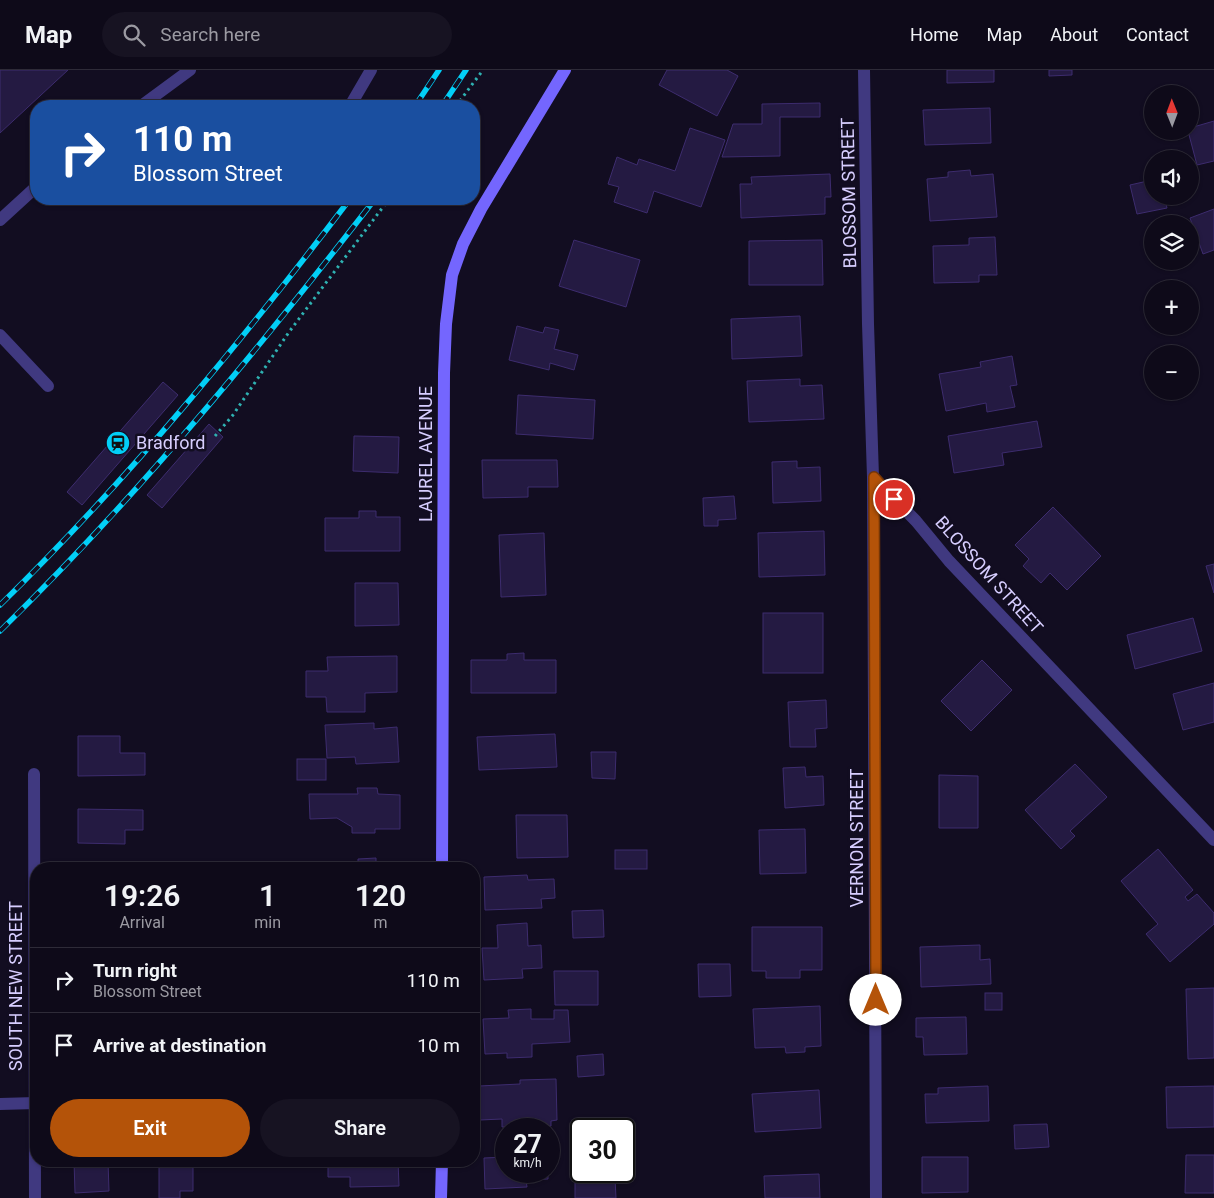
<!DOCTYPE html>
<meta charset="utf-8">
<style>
:root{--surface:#0e0a19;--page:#171322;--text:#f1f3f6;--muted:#9b9aa2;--line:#2e2b38;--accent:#b45309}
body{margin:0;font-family:Roboto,sans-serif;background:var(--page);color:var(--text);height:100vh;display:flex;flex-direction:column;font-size:19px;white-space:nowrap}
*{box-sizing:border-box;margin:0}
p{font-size:16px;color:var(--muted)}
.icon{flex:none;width:28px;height:28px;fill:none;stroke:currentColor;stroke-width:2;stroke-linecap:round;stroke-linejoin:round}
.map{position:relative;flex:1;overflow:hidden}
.sheet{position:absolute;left:30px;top:792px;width:450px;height:305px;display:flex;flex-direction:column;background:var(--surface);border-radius:20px;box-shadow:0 1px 4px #0004,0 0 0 1px var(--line)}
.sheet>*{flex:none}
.guide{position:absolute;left:30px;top:30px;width:450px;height:105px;border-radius:20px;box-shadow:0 1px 4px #0004,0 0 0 1px var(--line);background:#1a4fa0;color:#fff;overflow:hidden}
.needle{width:32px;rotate:359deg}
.fabs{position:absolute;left:1144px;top:15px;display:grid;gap:10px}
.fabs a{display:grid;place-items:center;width:55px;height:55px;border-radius:50%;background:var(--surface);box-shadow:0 1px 4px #0004,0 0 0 1px var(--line);font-size:25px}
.speed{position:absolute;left:495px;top:1048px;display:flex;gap:10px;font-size:25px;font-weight:700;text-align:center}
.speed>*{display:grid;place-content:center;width:65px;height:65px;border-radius:50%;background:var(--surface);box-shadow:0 1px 4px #0004,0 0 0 1px var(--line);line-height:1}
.speed small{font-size:12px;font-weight:400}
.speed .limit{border:2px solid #111;border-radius:8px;background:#fff;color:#111}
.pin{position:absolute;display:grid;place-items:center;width:42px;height:42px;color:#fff;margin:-21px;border:2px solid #fff;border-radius:50%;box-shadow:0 1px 5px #0007}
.me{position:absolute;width:55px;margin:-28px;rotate:0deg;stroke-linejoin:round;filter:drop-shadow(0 0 4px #0008)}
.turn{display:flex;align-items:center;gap:18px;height:105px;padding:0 20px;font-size:22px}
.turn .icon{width:65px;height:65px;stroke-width:2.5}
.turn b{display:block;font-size:35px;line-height:42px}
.eta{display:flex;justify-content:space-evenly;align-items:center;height:85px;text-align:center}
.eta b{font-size:30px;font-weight:600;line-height:35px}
.button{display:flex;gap:10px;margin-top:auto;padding:10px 20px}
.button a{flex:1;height:58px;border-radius:30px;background:var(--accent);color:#fff;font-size:20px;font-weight:600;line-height:58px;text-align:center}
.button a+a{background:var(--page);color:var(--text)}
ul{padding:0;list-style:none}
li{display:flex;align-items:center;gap:15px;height:65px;padding:0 20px;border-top:1px solid var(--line)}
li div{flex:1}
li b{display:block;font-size:19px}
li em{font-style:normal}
header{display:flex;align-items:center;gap:30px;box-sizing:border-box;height:70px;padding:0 25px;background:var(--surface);border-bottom:1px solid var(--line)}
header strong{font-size:24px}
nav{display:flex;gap:28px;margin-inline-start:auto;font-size:18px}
.search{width:350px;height:45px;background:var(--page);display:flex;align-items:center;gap:12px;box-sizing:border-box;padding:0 18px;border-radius:28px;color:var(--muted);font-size:19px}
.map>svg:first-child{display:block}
</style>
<header>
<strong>Map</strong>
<div class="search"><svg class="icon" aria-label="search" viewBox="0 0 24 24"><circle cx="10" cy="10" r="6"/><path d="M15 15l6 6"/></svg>Search here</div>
<nav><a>Home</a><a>Map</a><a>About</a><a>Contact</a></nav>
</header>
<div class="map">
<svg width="1214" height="1128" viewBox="0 0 1214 1128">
<rect width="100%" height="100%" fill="#120d21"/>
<g fill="#241a42" stroke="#3d2c6e">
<polygon points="0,0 68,0 0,63"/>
<polygon points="667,0 727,0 738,6 717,46 659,15"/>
<polygon points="947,0 994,0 994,12 947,13"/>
<polygon points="1049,0 1072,0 1072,5 1049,6"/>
<polygon points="820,33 820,47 780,47 780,86 722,87 733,54 762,54 762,34"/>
<polygon points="990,38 991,73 925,75 923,40"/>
<polygon points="1214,51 1214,91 1197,95 1188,61 1190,61 1190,58"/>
<polygon points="690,58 725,70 701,137 654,121 647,143 614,132 619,117 608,114 617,87 637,95 639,89 675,101"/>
<polygon points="970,100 971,106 993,104 997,147 930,151 927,109 948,107 948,102"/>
<polygon points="830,104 831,127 825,127 825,144 741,148 740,114 752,114 751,107"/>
<polygon points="1152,110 1152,126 1164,126 1167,138 1137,144 1130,115"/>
<polygon points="1214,139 1214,180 1203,184 1190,148"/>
<polygon points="995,167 997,205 979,205 979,212 934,213 933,176 969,175 969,168"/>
<polygon points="574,170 640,190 626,237 559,216"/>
<polygon points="822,170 823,215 749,215 749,171"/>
<polygon points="800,246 802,286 732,289 731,249"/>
<polygon points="517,256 543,263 545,257 559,260 554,279 578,285 574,300 550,293 549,300 509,290"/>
<polygon points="1012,286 1017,315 1010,316 1015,337 987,342 986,333 946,341 939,304 981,297 980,292"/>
<polygon points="800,309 800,316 822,315 824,349 749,352 747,311"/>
<polygon points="163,312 178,325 82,435 67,422"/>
<polygon points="518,325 595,330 593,369 516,364"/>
<polygon points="1037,351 1042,377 1002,383 1004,395 954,403 948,366"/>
<polygon points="209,354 223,367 162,438 147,425"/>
<polygon points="354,366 399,367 398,403 353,401"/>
<polygon points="482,390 557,390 558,417 528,417 528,427 483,428"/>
<polygon points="797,391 797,398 820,397 821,431 773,433 772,392"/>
<polygon points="734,426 736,449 718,450 718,456 704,456 703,428"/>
<polygon points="1053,437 1101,486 1067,520 1050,503 1041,513 1023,496 1029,489 1015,475"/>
<polygon points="359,441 376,441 376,447 400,447 400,481 325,481 325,448 359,448"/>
<polygon points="824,461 825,505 759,507 758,463"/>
<polygon points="544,463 546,525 501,527 499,465"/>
<polygon points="1214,494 1214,523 1206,496"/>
<polygon points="355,513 398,513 399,555 355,556"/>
<rect x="763" y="543" width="60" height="60"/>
<polygon points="1193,548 1202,581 1135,599 1127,565"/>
<polygon points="524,583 524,590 556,590 556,623 471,623 471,590 507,590 507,584"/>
<polygon points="397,586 397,622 365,623 365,642 327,642 326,627 306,627 306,601 328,601 327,587"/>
<polygon points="982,590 1012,620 971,661 941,631"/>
<polygon points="1214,613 1214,652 1183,660 1173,624"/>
<polygon points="826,630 827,658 815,659 816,677 790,677 788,632"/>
<polygon points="374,653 374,659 397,657 399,692 356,694 355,687 327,688 325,655"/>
<polygon points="555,664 557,697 479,700 477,667"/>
<polygon points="78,666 120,666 120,683 145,683 145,705 78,706"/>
<polygon points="591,682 616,682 615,709 592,708"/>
<rect x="297" y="689" width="29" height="21"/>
<polygon points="1075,694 1107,727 1070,761 1075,766 1061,779 1025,740"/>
<polygon points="805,697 806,707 823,706 824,735 785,738 783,698"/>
<polygon points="939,705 978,706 978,758 939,758"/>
<polygon points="357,718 377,718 378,724 400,725 400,759 375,759 375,763 352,763 352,757 337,748 310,749 309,724 358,724"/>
<polygon points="78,739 143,740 143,760 125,760 125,774 78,773"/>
<polygon points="516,745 567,745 568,787 517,788"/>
<polygon points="805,759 806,803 760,804 759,760"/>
<polygon points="1158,779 1193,820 1185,827 1188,831 1197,824 1214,843 1214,854 1170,892 1146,864 1158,854 1121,811"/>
<rect x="615" y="780" width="32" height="19"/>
<polygon points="376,788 376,793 398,793 399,799 332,799 332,796 358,795 358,789"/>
<rect x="104" y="794" width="17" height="5"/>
<polygon points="527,805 528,810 554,809 555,828 541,829 542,838 485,840 484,807"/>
<polygon points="603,840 604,867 573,868 572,841"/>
<polygon points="527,853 528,876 541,875 542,898 522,899 523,908 484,910 482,878 498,878 497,855"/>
<polygon points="752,857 822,857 822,900 800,900 800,908 766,908 766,901 752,901"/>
<polygon points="980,875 980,890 990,889 991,914 921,917 920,877"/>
<polygon points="698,894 730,894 731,926 699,927"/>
<polygon points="554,901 598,901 598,935 555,935"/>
<polygon points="1214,918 1214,988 1188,989 1186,919"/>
<rect x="985" y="923" width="17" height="17"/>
<polygon points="820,936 821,976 805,977 805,982 786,983 785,977 755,978 753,939"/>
<polygon points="531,939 531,949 554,949 554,940 568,940 570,972 532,974 532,987 507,988 507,983 485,984 483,949 509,948 508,940"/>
<polygon points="966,947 967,984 924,985 923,967 916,967 916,948"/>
<polygon points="603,984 604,1005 578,1007 577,986"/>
<polygon points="556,1009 557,1050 551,1051 551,1056 502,1057 502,1049 480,1050 479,1016 520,1014 520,1010"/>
<polygon points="988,1016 989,1051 926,1053 925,1024 938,1024 938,1018"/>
<polygon points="1214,1016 1214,1057 1167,1058 1166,1017"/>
<polygon points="819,1020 821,1058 755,1062 752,1024"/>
<polygon points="1047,1054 1049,1077 1015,1079 1014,1055"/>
<polygon points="1186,1085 1214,1085 1214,1123 1185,1123"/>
<polygon points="506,1087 506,1101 548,1101 548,1109 526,1110 527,1117 485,1119 484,1088"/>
<polygon points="922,1087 968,1087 968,1122 922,1123"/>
<polygon points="74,1091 108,1091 109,1121 75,1123"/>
<polygon points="159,1091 193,1091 193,1121 180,1121 180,1128 159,1128"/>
<polygon points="328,1091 398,1091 399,1116 350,1117 350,1107 328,1107"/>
<polygon points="819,1104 820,1128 765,1128 764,1106"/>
<polygon points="615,1108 616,1128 575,1128 575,1109"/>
</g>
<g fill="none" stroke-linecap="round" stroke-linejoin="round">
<g stroke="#2fb2b2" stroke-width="3" stroke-dasharray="2.5 4" stroke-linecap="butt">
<polyline points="456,36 483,0"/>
<polyline points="215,366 233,345 289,262 389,129"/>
</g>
<g stroke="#403980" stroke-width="12">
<polyline points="350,36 371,0"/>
<polyline points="0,265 48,316"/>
</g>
<g stroke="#403980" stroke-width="12">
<polyline points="864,0 868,254 873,407 916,451 949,491 1214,770"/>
<polyline points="141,36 190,0"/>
<polyline points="0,150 36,117"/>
<polyline points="873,407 876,1128"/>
<polyline points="34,704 35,1128"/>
<polyline points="0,1034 36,1033"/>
</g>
<g stroke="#7466fe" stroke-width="12">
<polyline points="442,799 444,303 446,254 452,205 463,174 481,139 565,0"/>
<polyline points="441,1128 442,1091"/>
</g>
<g stroke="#02cff7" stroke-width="5.5">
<g id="rail">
<polyline points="415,36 439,0"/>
<polyline points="442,36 466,0"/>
<path d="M0,535C128,410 242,271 350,129"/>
<path d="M0,561C137,427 258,280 375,129"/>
</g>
</g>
<use href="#rail" stroke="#120d21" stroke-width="4" stroke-dasharray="11" stroke-linecap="butt"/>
</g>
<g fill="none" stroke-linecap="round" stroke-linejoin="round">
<g stroke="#753606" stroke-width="12">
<polyline id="route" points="876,930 874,407 894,429"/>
</g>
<use href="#route" stroke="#b45309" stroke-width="9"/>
</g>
<defs>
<g id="station-disc" transform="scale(1.25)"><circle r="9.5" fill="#02cff7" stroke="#120d21"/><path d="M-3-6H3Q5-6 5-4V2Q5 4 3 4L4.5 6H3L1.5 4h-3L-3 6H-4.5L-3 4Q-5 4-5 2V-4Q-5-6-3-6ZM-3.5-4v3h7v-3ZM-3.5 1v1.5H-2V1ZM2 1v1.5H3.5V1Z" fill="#111"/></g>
</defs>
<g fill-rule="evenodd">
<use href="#station-disc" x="118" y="373"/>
</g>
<g text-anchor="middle" stroke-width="5" stroke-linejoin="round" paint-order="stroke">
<g font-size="18" fill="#d7ceff" stroke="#120d21">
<text transform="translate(849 123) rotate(-91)" y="6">BLOSSOM STREET</text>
<text transform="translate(426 384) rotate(-90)" y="6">LAUREL AVENUE</text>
<text transform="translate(989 505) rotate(48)" y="6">BLOSSOM STREET</text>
<text transform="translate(857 768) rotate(-90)" y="6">VERNON STREET</text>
<text transform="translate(16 916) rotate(-90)" y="6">SOUTH NEW STREET</text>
</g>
<g font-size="18" fill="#d7ceff" stroke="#120d21" text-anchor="start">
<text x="136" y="379">Bradford</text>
</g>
</g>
</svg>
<div class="fabs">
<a><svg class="needle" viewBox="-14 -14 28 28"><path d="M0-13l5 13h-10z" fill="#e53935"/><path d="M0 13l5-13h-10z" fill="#9b9aa2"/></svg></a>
<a><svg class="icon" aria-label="sound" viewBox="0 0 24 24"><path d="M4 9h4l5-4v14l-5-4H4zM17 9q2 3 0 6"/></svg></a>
<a><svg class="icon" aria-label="layers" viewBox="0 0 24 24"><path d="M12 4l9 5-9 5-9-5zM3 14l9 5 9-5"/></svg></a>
<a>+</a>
<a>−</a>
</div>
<div class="speed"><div>27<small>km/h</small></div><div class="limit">30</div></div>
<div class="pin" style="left:894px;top:429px;background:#d93025"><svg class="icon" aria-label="arrive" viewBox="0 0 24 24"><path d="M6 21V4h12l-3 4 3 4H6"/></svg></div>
<svg class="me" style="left:876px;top:930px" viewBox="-20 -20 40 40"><circle r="19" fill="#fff"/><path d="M0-13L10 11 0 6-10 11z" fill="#b45309"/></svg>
<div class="guide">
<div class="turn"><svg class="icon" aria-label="right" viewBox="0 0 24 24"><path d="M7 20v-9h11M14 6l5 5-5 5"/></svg><div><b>110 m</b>Blossom Street</div></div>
</div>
<section class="sheet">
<div class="eta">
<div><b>19:26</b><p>Arrival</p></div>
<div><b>1</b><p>min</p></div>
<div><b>120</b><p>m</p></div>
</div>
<ul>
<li><svg class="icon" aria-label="right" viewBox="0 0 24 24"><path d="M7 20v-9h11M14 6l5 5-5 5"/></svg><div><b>Turn right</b><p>Blossom Street</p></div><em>110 m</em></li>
<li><svg class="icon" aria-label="arrive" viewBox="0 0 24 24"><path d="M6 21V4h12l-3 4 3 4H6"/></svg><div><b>Arrive at destination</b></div><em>10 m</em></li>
</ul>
<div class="button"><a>Exit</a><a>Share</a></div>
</section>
</div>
